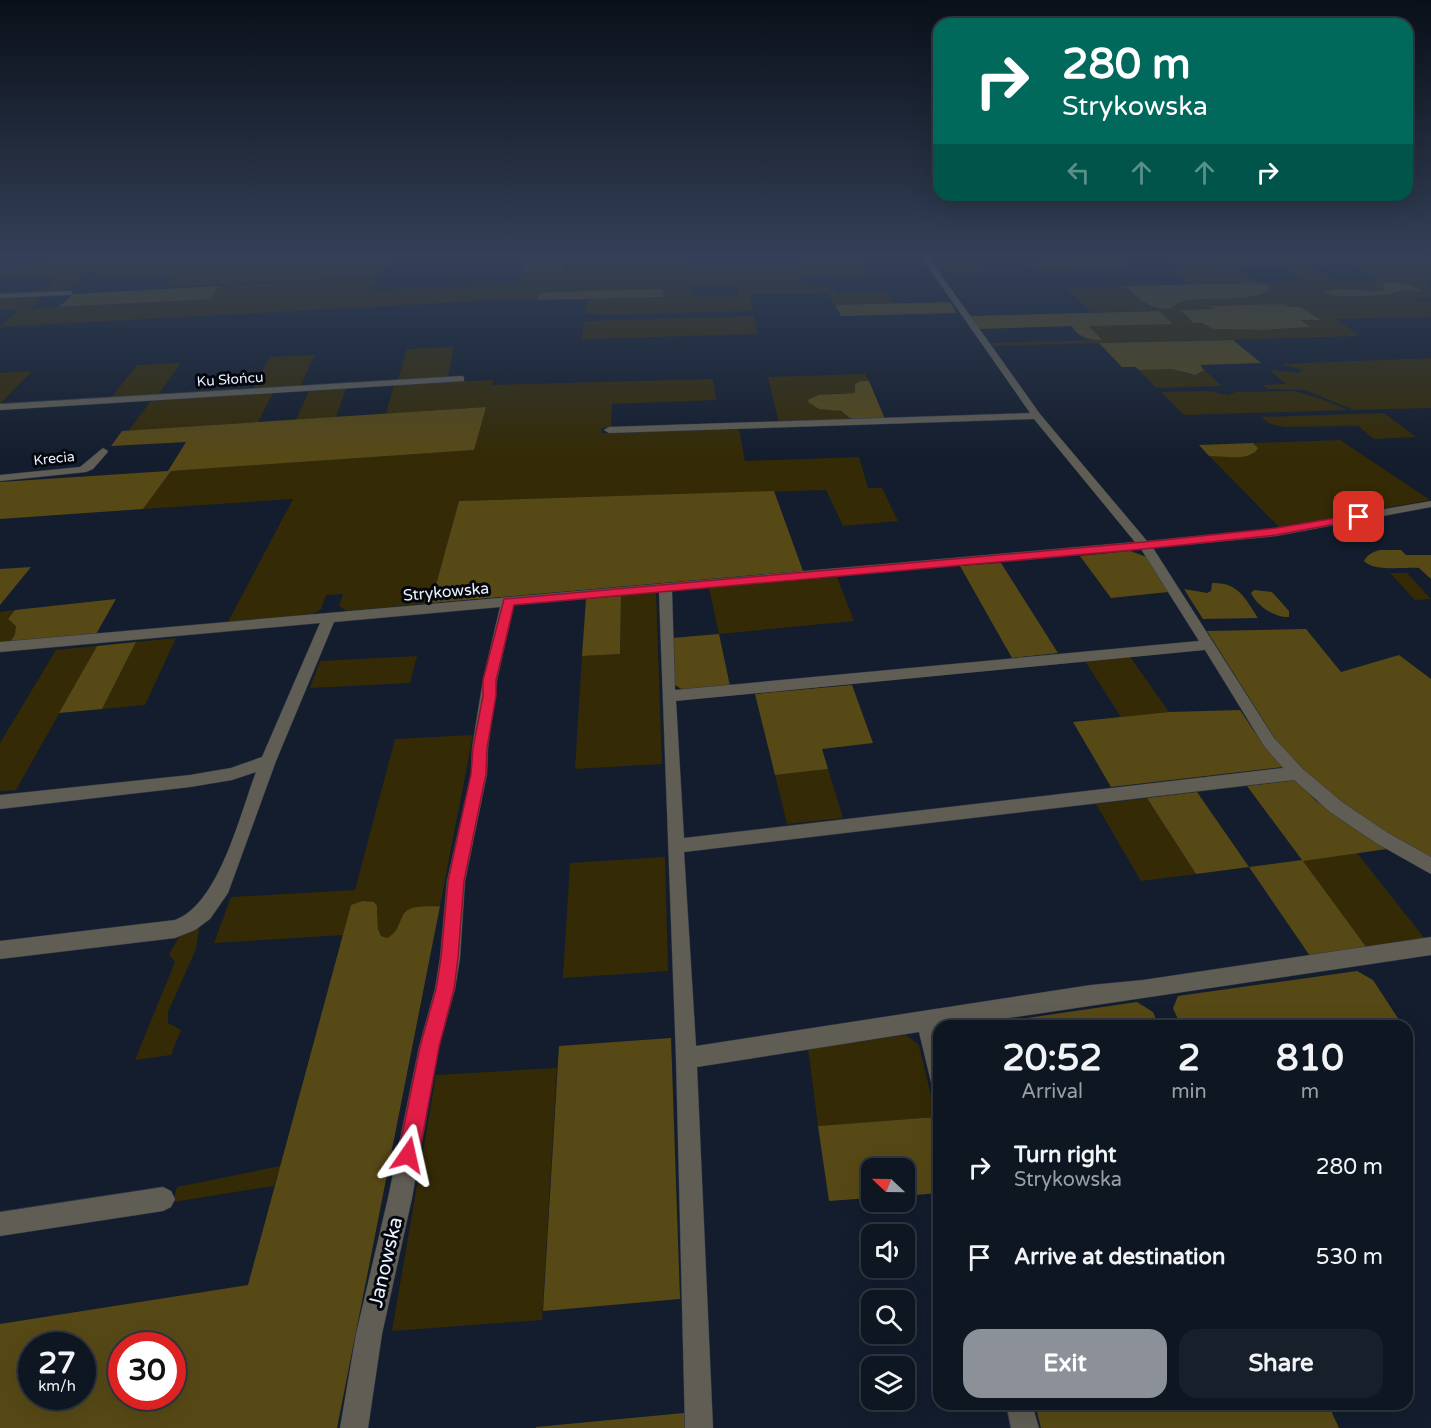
<!DOCTYPE html>
<meta charset="utf-8">
<style>
:root{--surface:#0e1622;--page:#171f2a;--text:#f1f3f6;--muted:#9b9fa5;--line:#2e3540;--accent:#8c9099}
body{margin:0;font-family:"Varela Round",sans-serif;background:var(--page);color:var(--text);height:100vh;display:flex;flex-direction:column;font-size:22px;white-space:nowrap}
*{box-sizing:border-box;margin:0}
p{font-size:20px;color:var(--muted)}
.icon{flex:none;width:33px;height:33px;fill:none;stroke:currentColor;stroke-width:2;stroke-linecap:round;stroke-linejoin:round}
.map{position:relative;flex:1;overflow:hidden}
.side{position:absolute;left:933px;top:1020px;width:480px;height:390px;display:flex;flex-direction:column;background:var(--surface);border-radius:18px;box-shadow:0 6px 24px #0002,0 0 0 2px var(--line)}
.side>*{flex:none}
.top-card{position:absolute;left:933px;top:18px;width:480px;height:183px;border-radius:18px;box-shadow:0 6px 24px #0002,0 0 0 2px var(--line);background:#00695c;color:#fff;overflow:hidden}
.needle{width:39px;rotate:292deg}
.fabs{position:absolute;left:861px;top:1158px;display:grid;gap:12px}
.fabs a{display:grid;place-items:center;width:54px;height:54px;border-radius:12px;background:var(--surface);box-shadow:0 6px 24px #0002,0 0 0 2px var(--line);font-size:30px}
.speed{position:absolute;left:18px;top:1332px;display:flex;gap:12px;font-size:30px;font-weight:700;text-align:center}
.speed>*{display:grid;place-content:center;width:78px;height:78px;border-radius:50%;background:var(--surface);box-shadow:0 6px 24px #0002,0 0 0 2px var(--line);line-height:1}
.speed small{font-size:15px;font-weight:400}
.speed .limit{border:9px solid #d22;background:#fff;color:#111}
.pin{position:absolute;display:grid;place-items:center;width:51px;height:51px;color:#fff;margin:-26px;border-radius:12px;box-shadow:0 3px 9px #0006}
.me{position:absolute;width:66px;margin:-33px;rotate:11deg;stroke-linejoin:round;filter:drop-shadow(0 0 4px #0008)}
.turn{display:flex;align-items:center;gap:21px;height:126px;padding:0 30px;font-size:27px}
.turn .icon{width:78px;height:78px;stroke-width:2.5}
.turn b{display:block;font-size:42px;line-height:51px}
.lanes{display:flex;align-items:center;height:57px;padding:0 30px;background:#0003;justify-content:center;gap:30px;direction:ltr}
.lanes .off{opacity:.35}
.eta{display:flex;justify-content:space-evenly;align-items:center;height:102px;text-align:center}
.eta b{font-size:36px;font-weight:700;line-height:42px}
.cta{display:flex;gap:12px;margin-top:auto;padding:12px 30px}
.cta a{flex:1;height:69px;border-radius:18px;background:var(--accent);color:#fff;font-size:24px;font-weight:700;line-height:69px;text-align:center}
.cta a+a{background:var(--page);color:var(--text)}
ul{padding:0;list-style:none}
li{display:flex;align-items:center;gap:18px;height:90px;padding:0 30px}
li div{flex:1}
li b{display:block;font-size:22px}
li em{font-style:normal}
.map>svg:first-child{display:block}
</style>
<div class="map">
<svg width="1431" height="1428" viewBox="0 0 1431 1428">
<rect width="100%" height="100%" fill="#131d2d"/>
<g fill="#342a05" fill-rule="evenodd">
<polygon points="125,258 184,258 183,261 245,258 390,258 379,276 165,287 174,275 93,279 99,271 85,273 66,292 0,295 0,292 43,290 59,276 0,279 0,270 33,268 40,263"/>
<path d="M564,258H681L683,268L801,266L799,258H860L869,275L799,276L802,286H833L836,293L886,291L894,304L835,305L828,293L749,295L753,311L607,315L585,313L587,299L663,297L539,295L537,300L514,299L0,327L18,310H0V298L44,295L31,309L209,299L219,286L378,278L371,291L519,283L522,272L562,271ZM737,286L739,295L692,296V287Z"/>
<polygon points="1167,258 1431,258 1431,262 1178,268"/>
<polygon points="1121,260 1131,269 1036,271 1028,263"/>
<polygon points="980,264 988,272 943,273 938,273 934,266"/>
<path d="M1431,264V280L1423,281L1431,287V298L1414,299L1419,302H1431V317L1336,319L1360,336L991,346L989,343L1101,340L1088,326L1159,311L1091,312L1066,288L1125,286L1149,307L1172,308C1183,294 1235,299 1254,297L1262,295L1269,287L1259,283L1191,285L1173,270L1239,269L1259,283L1305,281L1284,267H1308L1331,281L1378,280L1355,266ZM1387,282L1403,283L1405,291L1397,294L1348,298L1327,289L1381,291L1384,289ZM1285,304L1290,307H1301L1320,319L1300,320L1308,327C1288,329 1216,335 1202,323L1214,309L1211,306Z"/>
<polygon points="754,316 758,334 582,339 584,322 607,320"/>
<polygon points="454,347 448,377 398,380 407,349"/>
<polygon points="315,355 300,386 253,389 270,357"/>
<polygon points="1431,358 1431,408 1354,410 1305,390 1268,389 1262,385 1286,384 1270,370 1299,373 1303,370 1281,364"/>
<polygon points="181,363 158,395 111,398 137,365"/>
<polygon points="1172,369 1191,375 1204,370 1222,386 1156,388 1139,370"/>
<polygon points="32,371 0,404 0,373"/>
<polygon points="865,374 869,381 855,384 855,393 830,394 831,409 848,414 853,420 779,423 768,377"/>
<polygon points="713,379 716,400 612,404 611,425 615,428 602,428 601,433 739,429 745,461 859,457 868,488 882,488 898,521 843,526 826,490 459,501 431,603 347,611 339,606 343,594 326,595 321,609 311,615 228,622 293,499 143,509 171,471 474,450 485,407 386,414 394,385 493,380 492,385"/>
<polygon points="346,388 336,417 296,420 309,391"/>
<polygon points="1208,391 1228,395 1236,392 1294,391 1319,398 1348,410 1184,415 1161,392"/>
<polygon points="273,393 258,422 128,431 151,401"/>
<polygon points="1384,413 1416,437 1374,439 1358,426 1285,427 1271,424 1260,417"/>
<polygon points="1340,440 1430,500 1279,527 1209,456 1253,455 1256,445 1253,443"/>
<polygon points="1390,573 1407,573 1431,599 1415,600"/>
<polygon points="837,577 854,621 719,634 709,588"/>
<polygon points="656,593 662,764 575,769 582,656 620,654 621,596"/>
<polygon points="15,610 8,619 17,626 15,634 10,642 0,643 0,612"/>
<polygon points="176,638 145,705 102,709 136,642"/>
<polygon points="97,646 16,790 0,791 0,743 56,650"/>
<polygon points="417,656 410,683 310,688 320,661"/>
<polygon points="1130,657 1169,712 1121,717 1085,661"/>
<polygon points="473,735 440,906 413,908 395,933 387,938 381,936 378,929 378,911 351,905 343,935 214,943 231,897 355,890 395,739"/>
<polygon points="828,769 843,818 787,824 775,775"/>
<polygon points="1147,798 1196,874 1141,881 1096,804"/>
<polygon points="1357,853 1425,939 1367,948 1302,860"/>
<polygon points="665,857 668,971 563,978 570,863"/>
<polygon points="200,923 196,949 168,1012 168,1023 181,1030 171,1055 135,1060 175,962 169,954 184,929"/>
<polygon points="906,1035 919,1045 936,1117 818,1126 808,1049"/>
<polygon points="557,1068 542,1320 392,1331 436,1075"/>
<polygon points="280,1166 274,1186 173,1202 177,1187"/>
</g>
<g fill="#574916" fill-rule="evenodd">
<polygon points="525,258 564,258 562,271 522,272"/>
<path d="M1387,282L1403,283L1422,291C1415,292 1408,289 1402,291C1389,296 1337,300 1323,292L1337,289L1381,291L1384,289L1383,284Z"/>
<path d="M1259,283L1270,287V290C1245,306 1185,291 1172,308C1150,311 1141,300 1125,286Z"/>
<polygon points="219,286 210,299 59,307 73,294"/>
<polygon points="663,289 664,297 537,300 539,294 551,292"/>
<polygon points="950,302 957,313 841,316 835,305"/>
<polygon points="1285,304 1290,307 1301,307 1321,320 1301,320 1310,327 1263,330 1213,329 1202,323 1194,323 1180,310 1214,309 1210,306"/>
<path d="M1159,311L1173,324L1089,326L1102,340C1091,341 1077,337 1072,326L979,329L969,316Z"/>
<polygon points="1233,340 1261,363 1200,365 1204,370 1195,375 1172,369 1139,370 1136,367 1122,367 1099,343"/>
<polygon points="861,381 869,381 885,419 853,420 841,411 819,409 808,402 809,399 819,395 855,393 855,384"/>
<polygon points="486,407 474,450 171,471 143,509 0,519 0,482 168,471 186,442 111,446 122,431"/>
<path d="M1253,443L1258,448C1251,462 1223,456 1209,456L1199,445Z"/>
<polygon points="774,491 803,571 431,603 459,501"/>
<path d="M1380,550H1401L1406,555H1431V579L1419,568C1404,567 1374,572 1364,561C1368,554 1373,552 1380,550Z"/>
<polygon points="1130,551 1147,557 1168,592 1111,598 1080,556"/>
<polygon points="1001,563 1058,653 1012,658 960,566"/>
<polygon points="31,567 0,605 0,569"/>
<path d="M1212,583C1238,582 1245,598 1258,618L1203,619L1184,589L1207,593L1211,591Z"/>
<path d="M1254,590L1272,592L1289,611V617C1275,618 1257,606 1251,593Z"/>
<polygon points="621,596 620,654 582,656 586,599"/>
<polygon points="116,599 96,634 10,642 15,634 16,626 8,619 15,610"/>
<polygon points="1306,629 1341,672 1399,655 1431,679 1431,860 1403,845 1329,795 1277,742 1207,631"/>
<polygon points="719,634 730,686 683,690 675,685 672,638"/>
<polygon points="136,642 102,709 59,713 97,646"/>
<polygon points="852,685 873,743 822,749 828,769 775,775 755,694"/>
<polygon points="1240,710 1262,743 1283,767 1111,787 1073,722 1169,712"/>
<polygon points="1296,780 1315,800 1387,849 1303,861 1367,948 1310,956 1249,867 1196,874 1147,798 1197,792 1249,867 1302,860 1247,786"/>
<path d="M363,901L374,902L377,906L378,929L381,936L387,938C398,932 398,925 403,915C409,904 429,907 440,906L337,1428H0V1324L248,1285L351,905ZM32,1346H82V1396H32ZM122,1346H172V1396H122Z"/>
<polygon points="1357,971 1373,980 1403,1026 1181,1026 1173,1008 1178,996"/>
<polygon points="1137,1002 1153,1012 1159,1026 972,1026"/>
<polygon points="671,1038 680,1299 543,1311 559,1046"/>
<polygon points="936,1117 939,1127 939,1193 905,1196 904,1168 872,1168 871,1198 829,1201 818,1126"/>
<polygon points="1035,1404 1328,1404 1339,1428 1041,1428"/>
<polygon points="684,1413 685,1428 536,1428 536,1427"/>
</g>
<g fill="none" stroke-linecap="round" stroke-linejoin="round">
<g stroke="#2d3746" stroke-width="1">
<g id="minor">
<path d="M922,258H929L1040,414L1147,541L1276,528L1431,501V507L1276,536L1153,548L1274,738L1303,769L1342,802L1388,833L1431,857V874L1376,843L1330,812L1294,780L684,852L696,1046L1091,985L1143,980L1431,937V955L955,1026H939V1085L931,1082L919,1032L697,1067L713,1428H685L676,1058L659,592L514,605L497,680L488,748L487,774L465,881L460,958L455,989L439,1047L412,1198L382,1334L368,1428H340L356,1334L388,1198L419,1047L435,989L440,958L447,881L471,774L472,748L483,680L500,607L334,622L276,761L228,893L210,919L195,930L175,938L0,959V941L175,920C219,904 240,814 256,772L232,780L190,787L0,809V795L190,775L231,768L262,757L320,623L0,652V642L1135,542L1034,419L609,433L604,430L609,427L1030,413ZM1141,549L1199,641L675,690L672,591ZM1205,650L1264,746L1283,768L684,838L676,701Z"/>
<polygon points="72,291 72,295 69,295 0,298 0,294"/>
<polygon points="461,376 464,377 464,381 0,410 0,404"/>
<polygon points="103,448 108,451 107,453 93,469 86,472 0,481 0,475 80,467"/>
<polygon points="163,1187 171,1191 175,1199 171,1207 163,1211 0,1236 0,1212"/>
<polygon points="1006,1404 1032,1404 1039,1428 1011,1428"/>
</g>
</g>
<use href="#minor" fill="#605e54" fill-rule="evenodd"/>
</g>
<linearGradient id="sky" x2="0" y2="1"><stop stop-color="#0a1019"/><stop offset="0.56" stop-color="#334057"/><stop offset="1" stop-color="#334057" stop-opacity="0"/></linearGradient>
<rect width="1431" height="458" fill="url(#sky)"/>
<polygon fill="#e11d48" stroke="#92132f" stroke-width="1.5" points="1359,514 1363,515 1363,519 1276,535 1144,549 514,605 496,680 496,696 487,748 486,774 464,881 458,958 454,989 439,1047 419,1155 416,1162 408,1165 401,1162 398,1155 420,1047 436,989 441,958 448,881 471,774 473,748 483,696 483,680 504,599 1144,542 1276,528"/>
<g text-anchor="middle" stroke-width="6" stroke-linejoin="round" paint-order="stroke">
<g font-size="14" fill="#eaf2fd" stroke="#04070e">
<text transform="translate(230 379) rotate(-4)" y="5">Ku Słońcu</text>
<text transform="translate(54 458) rotate(-6)" y="5">Krecia</text>
</g>
<g font-size="16" fill="#eaf2fd" stroke="#04070e">
<text transform="translate(446 591) rotate(-5)" y="6">Strykowska</text>
</g>
<g font-size="20" fill="#eaf2fd" stroke="#04070e">
<text transform="translate(385 1262) rotate(-77)" y="7">Janowska</text>
</g>
</g>
</svg>
<div class="fabs">
<a><svg class="needle" viewBox="-14 -14 28 28"><path d="M0-13l5 13h-10z" fill="#e53935"/><path d="M0 13l5-13h-10z" fill="#9b9fa5"/></svg></a>
<a><svg class="icon" aria-label="sound" viewBox="0 0 24 24"><path d="M4 9h4l5-4v14l-5-4H4zM17 9q2 3 0 6"/></svg></a>
<a><svg class="icon" aria-label="search" viewBox="0 0 24 24"><circle cx="10" cy="10" r="6"/><path d="M15 15l6 6"/></svg></a>
<a><svg class="icon" aria-label="layers" viewBox="0 0 24 24"><path d="M12 4l9 5-9 5-9-5zM3 14l9 5 9-5"/></svg></a>
</div>
<div class="speed"><div>27<small>km/h</small></div><div class="limit">30</div></div>
<div class="pin" style="left:1359px;top:517px;background:#d93025"><svg class="icon" aria-label="arrive" viewBox="0 0 24 24"><path d="M6 21V4h12l-3 4 3 4H6"/></svg></div>
<svg class="me" style="left:408px;top:1155px" viewBox="-20 -20 40 40"><path d="M0-17L14 15 0 8-14 15z" fill="#e11d48" stroke="#fff" stroke-width="4"/></svg>
<div class="top-card">
<div class="turn"><svg class="icon" aria-label="right" viewBox="0 0 24 24"><path d="M7 20v-9h11M14 6l5 5-5 5"/></svg><div><b>280 m</b>Strykowska</div></div>
<div class="lanes"><svg class="icon off" aria-label="left" viewBox="0 0 24 24"><path d="M17 20v-9H6M10 6l-5 5 5 5"/></svg><svg class="icon off" aria-label="ahead" viewBox="0 0 24 24"><path d="M12 20V5M6 11l6-6 6 6"/></svg><svg class="icon off" aria-label="ahead" viewBox="0 0 24 24"><path d="M12 20V5M6 11l6-6 6 6"/></svg><svg class="icon" aria-label="right" viewBox="0 0 24 24"><path d="M7 20v-9h11M14 6l5 5-5 5"/></svg></div>
</div>
<section class="side">
<div class="eta">
<div><b>20:52</b><p>Arrival</p></div>
<div><b>2</b><p>min</p></div>
<div><b>810</b><p>m</p></div>
</div>
<ul>
<li><svg class="icon" aria-label="right" viewBox="0 0 24 24"><path d="M7 20v-9h11M14 6l5 5-5 5"/></svg><div><b>Turn right</b><p>Strykowska</p></div><em>280 m</em></li>
<li><svg class="icon" aria-label="arrive" viewBox="0 0 24 24"><path d="M6 21V4h12l-3 4 3 4H6"/></svg><div><b>Arrive at destination</b></div><em>530 m</em></li>
</ul>
<div class="cta"><a>Exit</a><a>Share</a></div>
</section>
</div>
